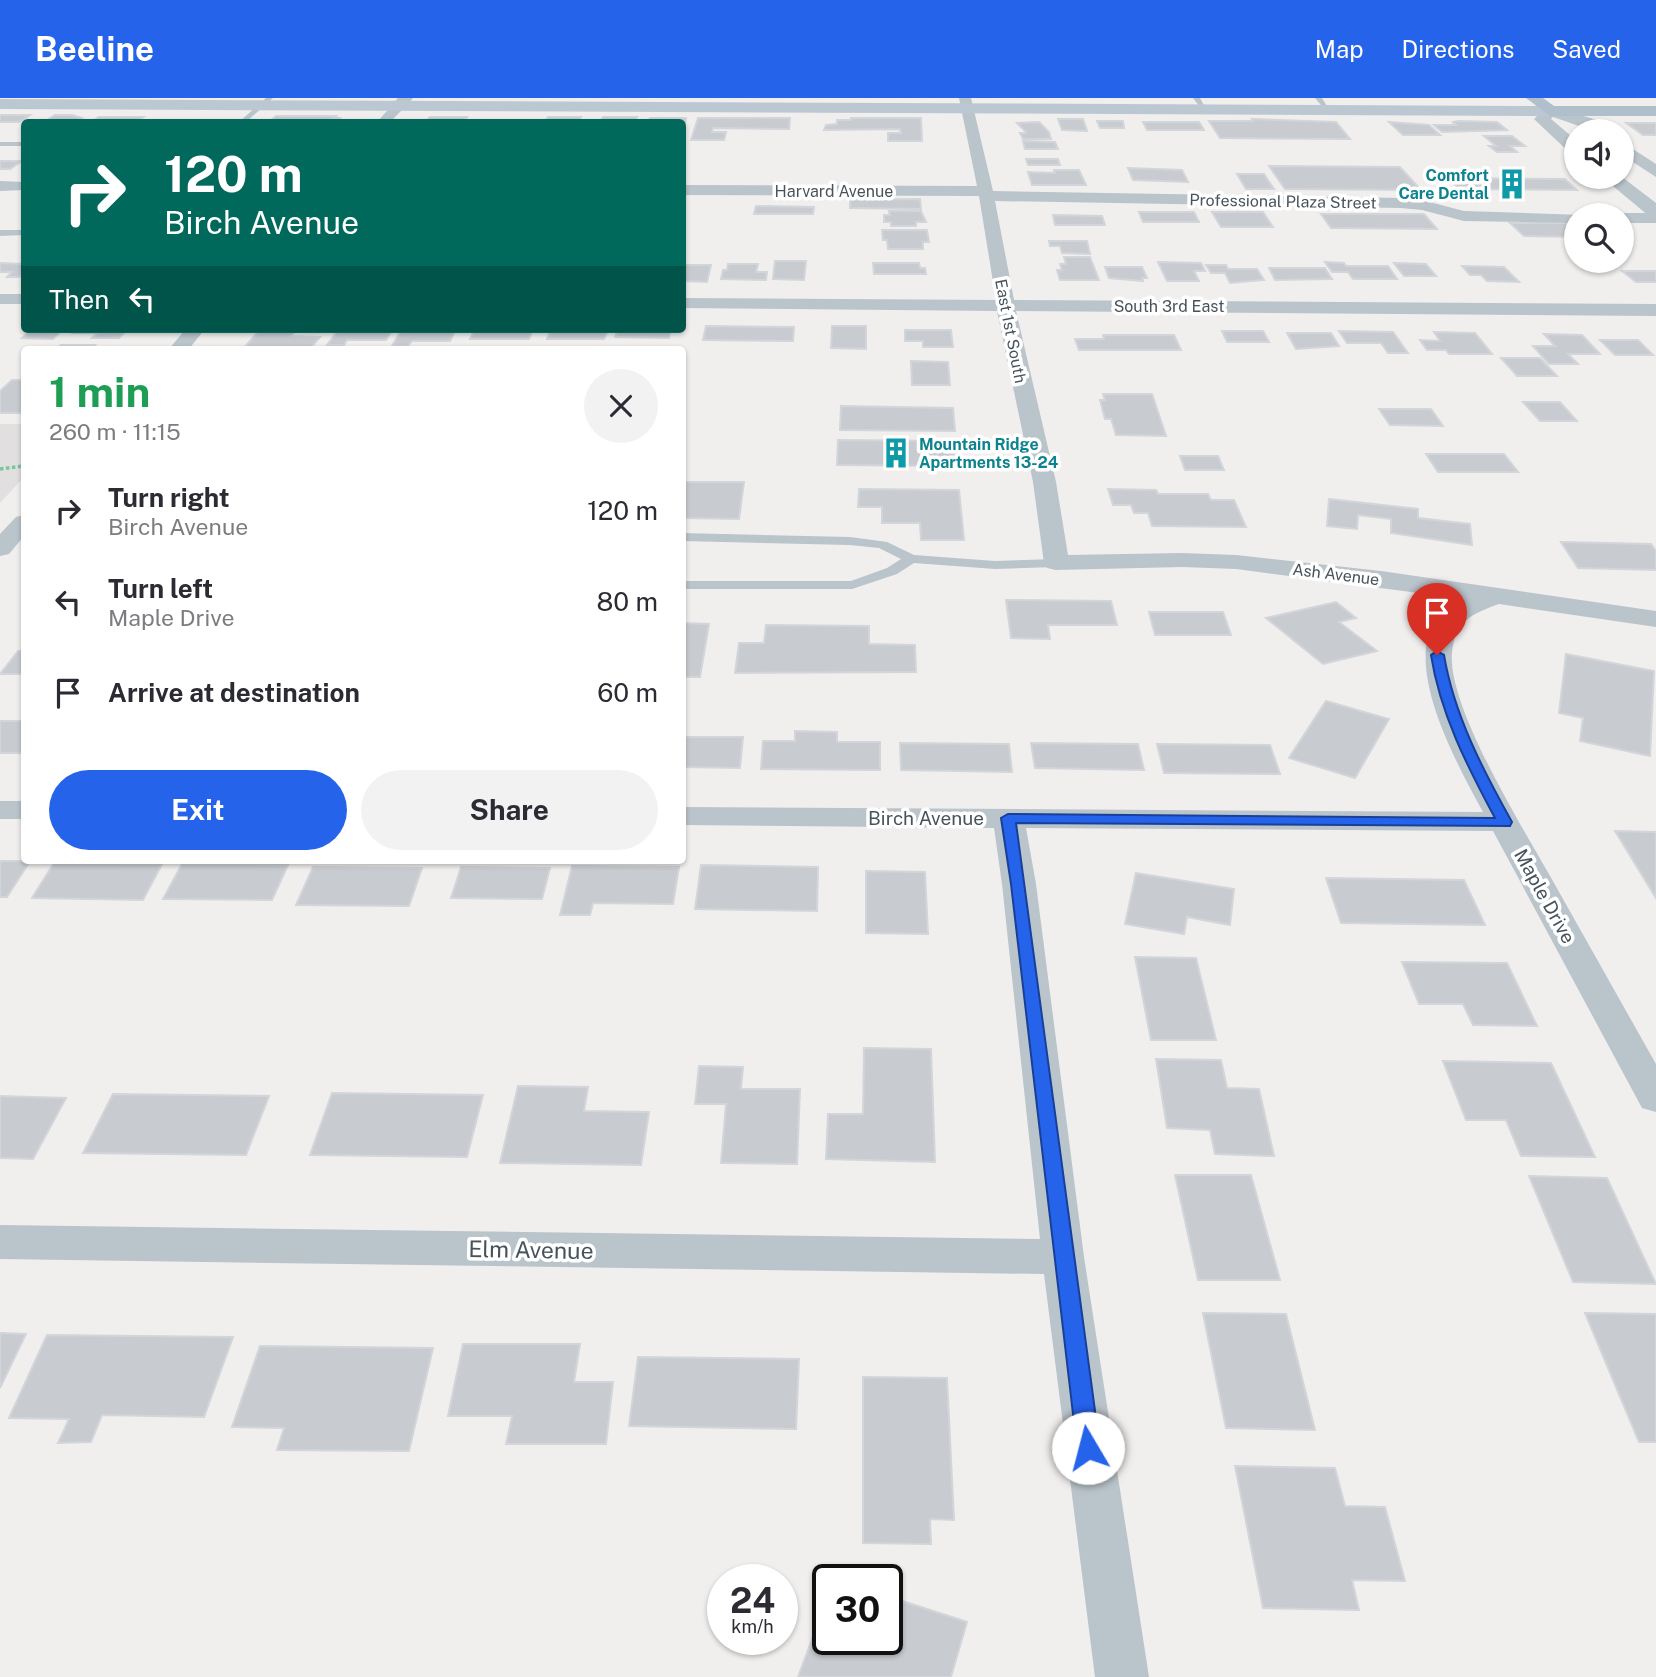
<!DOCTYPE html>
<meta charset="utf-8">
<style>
:root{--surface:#fff;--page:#f2f2f3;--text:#2b2b33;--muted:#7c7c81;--accent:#2563eb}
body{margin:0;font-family:"Public Sans",sans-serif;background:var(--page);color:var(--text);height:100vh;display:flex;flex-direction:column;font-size:26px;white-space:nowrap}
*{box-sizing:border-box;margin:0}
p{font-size:23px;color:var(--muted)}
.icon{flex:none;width:38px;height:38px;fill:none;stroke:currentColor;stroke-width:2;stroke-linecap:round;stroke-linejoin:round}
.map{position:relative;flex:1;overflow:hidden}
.sheet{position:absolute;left:21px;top:248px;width:665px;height:518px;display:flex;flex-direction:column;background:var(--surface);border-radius:7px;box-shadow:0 2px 5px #0004}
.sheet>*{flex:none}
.top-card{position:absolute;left:21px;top:21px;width:665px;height:214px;border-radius:7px;box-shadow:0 2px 5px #0004;background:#00695c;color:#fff;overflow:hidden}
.controls{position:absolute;left:1564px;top:21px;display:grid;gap:14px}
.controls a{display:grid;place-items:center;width:70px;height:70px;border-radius:50%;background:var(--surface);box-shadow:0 2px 5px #0004;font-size:35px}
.speed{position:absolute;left:707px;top:1466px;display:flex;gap:14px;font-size:35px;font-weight:700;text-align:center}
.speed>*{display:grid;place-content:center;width:91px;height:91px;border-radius:50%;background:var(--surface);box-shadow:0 2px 5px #0004;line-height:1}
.speed small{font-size:18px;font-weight:400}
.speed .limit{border:4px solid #111;border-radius:10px;background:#fff;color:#111}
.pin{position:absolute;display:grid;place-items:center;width:60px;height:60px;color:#fff;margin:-72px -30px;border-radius:50% 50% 50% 0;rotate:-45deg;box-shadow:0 0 7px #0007}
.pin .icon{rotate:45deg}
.me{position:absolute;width:77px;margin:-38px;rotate:352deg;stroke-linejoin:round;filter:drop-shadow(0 0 5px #0008)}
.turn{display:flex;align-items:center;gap:24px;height:147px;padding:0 28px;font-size:32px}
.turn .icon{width:91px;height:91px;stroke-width:2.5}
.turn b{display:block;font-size:49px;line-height:60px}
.then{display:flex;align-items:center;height:66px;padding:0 28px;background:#0003;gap:14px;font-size:26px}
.round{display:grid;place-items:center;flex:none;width:74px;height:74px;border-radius:37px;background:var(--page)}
.summary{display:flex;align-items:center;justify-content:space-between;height:119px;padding:0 28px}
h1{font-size:42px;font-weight:700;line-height:52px;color:#1e9e55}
.button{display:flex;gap:14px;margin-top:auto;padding:14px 28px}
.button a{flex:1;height:80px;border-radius:42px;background:var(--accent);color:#fff;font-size:28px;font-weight:700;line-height:80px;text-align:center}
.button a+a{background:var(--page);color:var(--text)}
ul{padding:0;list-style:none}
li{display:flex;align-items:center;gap:21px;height:91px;padding:0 28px}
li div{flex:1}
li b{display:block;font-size:26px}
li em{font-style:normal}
header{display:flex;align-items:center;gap:42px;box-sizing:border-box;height:98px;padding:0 35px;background:var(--accent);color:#fff}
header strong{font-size:33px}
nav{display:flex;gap:38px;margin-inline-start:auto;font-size:24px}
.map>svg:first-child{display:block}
</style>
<header>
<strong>Beeline</strong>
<nav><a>Map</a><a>Directions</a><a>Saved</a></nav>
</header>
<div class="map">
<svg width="1656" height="1579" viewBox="0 0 1656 1579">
<rect width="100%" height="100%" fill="#f1eeee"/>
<polygon fill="#e2dfe0" points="0,326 24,326 24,379 0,405"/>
<g fill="#c8ccd1" stroke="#d2d5d9" stroke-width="2">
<polygon points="0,17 30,17 19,24 0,24"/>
<polygon points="55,17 72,17 82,20 75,24 44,24"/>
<polygon points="276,18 336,18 333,20 340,20 336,24 269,24"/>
<polygon points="99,19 143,19 135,24 91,24"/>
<polygon points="430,19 467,19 463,24 425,24"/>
<polygon points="548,19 581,19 578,24 545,24"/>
<polygon points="603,19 637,19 634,24 600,24"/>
<polygon points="650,20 686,20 685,26 648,24"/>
<polygon points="698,20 790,20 789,31 713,30 712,34 726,34 724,42 691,42"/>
<polygon points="851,20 921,20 922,43 888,43 888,35 901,35 900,31 824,32 826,27 837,26 837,22 851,22"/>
<polygon points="1058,21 1083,21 1087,33 1062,32"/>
<polygon points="1252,21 1336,24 1350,41 1220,40 1209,23 1253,23"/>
<polygon points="1097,23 1123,23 1124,30 1100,30"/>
<polygon points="1458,23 1497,24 1507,32 1442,34 1434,27 1456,27 1453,24"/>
<polygon points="1039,24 1049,34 1051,41 1023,41 1020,35 1026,35 1025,33 1017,25"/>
<polygon points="1143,24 1199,24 1204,32 1147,32"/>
<polygon points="1389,24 1429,27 1440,37 1403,37"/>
<polygon points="1626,25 1656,25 1656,37 1643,37"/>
<polygon points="1484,38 1512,38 1525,48 1510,48 1517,54 1497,54 1489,48 1496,48"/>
<polygon points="1023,43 1055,44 1058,51 1025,51"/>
<polygon points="1026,61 1058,61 1060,67 1028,67"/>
<polygon points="0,63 22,63 10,71 0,71"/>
<polygon points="1269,68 1400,69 1421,92 1285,91"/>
<polygon points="1128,70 1182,72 1188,84 1133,82"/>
<polygon points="1054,72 1079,72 1086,87 1032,87 1028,74 1055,75"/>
<polygon points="1237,76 1264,76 1274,91 1246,91"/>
<polygon points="1449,80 1565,81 1577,92 1459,91"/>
<polygon points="920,101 921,111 850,110 850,102"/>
<polygon points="756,108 814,109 813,116 754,116"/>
<polygon points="889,113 921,113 926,124 916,124 916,128 891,128 891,124 884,124 884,117 890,117"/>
<polygon points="1139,114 1194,114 1199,124 1143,124"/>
<polygon points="1212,114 1263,114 1273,129 1221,129"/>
<polygon points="1321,116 1424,116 1437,131 1331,130"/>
<polygon points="1053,117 1102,118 1105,127 1055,127"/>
<polygon points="1510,125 1571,125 1577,128 1577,139 1524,138"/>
<polygon points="882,132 927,132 929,144 923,144 923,151 888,151 887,142 883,142"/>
<polygon points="1049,143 1087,143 1090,156 1062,155 1060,148 1050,148"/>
<polygon points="1064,159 1090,159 1099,182 1060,182 1057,172 1062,172 1060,166 1066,166"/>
<polygon points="775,163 806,163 804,182 773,181"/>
<polygon points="1158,164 1201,165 1205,173 1194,173 1199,183 1167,183"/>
<polygon points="1325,164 1344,165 1346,168 1388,168 1397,181 1353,181 1348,174 1332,174"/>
<polygon points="0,165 24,166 24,175 19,179 7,179 12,174 0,174"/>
<polygon points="873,165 919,165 920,170 925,170 926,176 874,176"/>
<polygon points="1394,165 1426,166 1436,178 1404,178"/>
<polygon points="728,166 758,166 756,174 767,174 766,182 721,181 723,172 727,172"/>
<polygon points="682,167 711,167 707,184 684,183"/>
<polygon points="1206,167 1226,167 1228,171 1257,171 1264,182 1230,185 1225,175 1211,175"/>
<polygon points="1462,168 1504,169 1519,184 1487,183 1481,177 1470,177"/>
<polygon points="1105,169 1142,169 1147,180 1142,180 1143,183 1109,180"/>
<polygon points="1269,170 1325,170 1332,181 1275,182"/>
<polygon points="1622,173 1656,173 1656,184 1636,184"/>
<polygon points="706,228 794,229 793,243 703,242"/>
<polygon points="832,228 866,228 866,251 831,250"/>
<polygon points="77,231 128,231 119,240 92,240 97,235 73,235"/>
<polygon points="260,231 297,231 291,238 320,239 310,251 244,250"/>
<polygon points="339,231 393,231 386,242 347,242 344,247 327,247"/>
<polygon points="402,231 456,231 450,243 412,243 408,248 392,248"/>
<polygon points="475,231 533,231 529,241 470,241"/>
<polygon points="551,231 593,231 608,232 604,241 547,241"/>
<polygon points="618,231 671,231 669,240 615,239"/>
<polygon points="31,232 62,232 53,241 22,240"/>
<polygon points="905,232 951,232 953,249 923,249 923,243 905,243"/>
<polygon points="1222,233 1263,233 1269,244 1227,244"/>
<polygon points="1339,233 1393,234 1408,255 1388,255 1381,245 1347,245"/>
<polygon points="1434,234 1475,235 1492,256 1449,256 1446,252 1427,252 1420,242 1440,243"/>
<polygon points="1287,235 1331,235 1339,248 1296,251"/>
<polygon points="1544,236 1582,237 1600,256 1568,256 1578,266 1549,266 1533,248 1555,248"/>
<polygon points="1103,237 1174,237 1181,252 1079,252 1075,241 1104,241"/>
<polygon points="1600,242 1638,242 1653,257 1615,257"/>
<polygon points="61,247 95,247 90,252 55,252"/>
<polygon points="1501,260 1540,260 1557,278 1517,278"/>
<polygon points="911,263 948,264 950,287 912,287"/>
<polygon points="12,282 24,282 24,315 0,315 0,293"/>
<polygon points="1103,296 1152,296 1166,338 1116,337 1111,321 1105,321 1100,302 1105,302"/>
<polygon points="1523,304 1560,304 1577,323 1540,323"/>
<polygon points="841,308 953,310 955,333 840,332"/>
<polygon points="1379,311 1431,311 1443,328 1390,327"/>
<polygon points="838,342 954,343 956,368 837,367"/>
<polygon points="1426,356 1504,356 1518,374 1438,374"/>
<polygon points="1180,358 1218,358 1224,372 1185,372"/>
<polygon points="682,384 744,384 739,421 682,420"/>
<polygon points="859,391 959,392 964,442 921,442 920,425 882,425 882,409 858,409"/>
<polygon points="1108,391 1156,392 1158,396 1208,396 1211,402 1234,402 1246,429 1152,428 1148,415 1134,415 1131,407 1113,407"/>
<polygon points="1329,401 1418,411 1418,420 1470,426 1472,447 1391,435 1391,421 1358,417 1357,431 1327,428"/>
<polygon points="1561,444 1651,446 1656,453 1656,472 1578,470"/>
<polygon points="1006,502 1111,503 1117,527 1048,527 1050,541 1011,540"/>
<polygon points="1336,504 1356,520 1339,524 1377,553 1323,566 1266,520"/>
<polygon points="1149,514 1223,514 1231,537 1155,537"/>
<polygon points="682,525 709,526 700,579 682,579"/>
<polygon points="766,527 869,528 869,546 915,547 916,574 735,575 739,545 764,545"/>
<polygon points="18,553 24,553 24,576 0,576"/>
<polygon points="1566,556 1654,573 1650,658 1580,643 1583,620 1559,615"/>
<polygon points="1326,603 1389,621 1355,680 1289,660"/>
<rect x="0" y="623" width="24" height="32"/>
<polygon points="795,633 837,634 837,644 880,644 880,672 761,671 763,643 795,643"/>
<polygon points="682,639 743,639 740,670 682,669"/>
<polygon points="900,645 1009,646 1012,674 901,672"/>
<polygon points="1031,645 1138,646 1144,672 1035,670"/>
<polygon points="1157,646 1270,647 1280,676 1164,675"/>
<polygon points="1615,733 1656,734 1656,800"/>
<polygon points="0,763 30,763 7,799 0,799"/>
<polygon points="54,765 162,766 143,802 32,800"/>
<polygon points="182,766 288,767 272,802 163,801"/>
<polygon points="701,767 818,769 817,813 695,811"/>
<polygon points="572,768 679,769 673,806 593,805 590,817 560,817"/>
<polygon points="313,769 422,770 409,808 296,807"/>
<polygon points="461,769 550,770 542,801 451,800"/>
<polygon points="866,773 925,774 928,836 866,835"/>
<polygon points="1136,775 1234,791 1230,827 1187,819 1184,836 1125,826"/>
<polygon points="1326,780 1464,782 1485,827 1341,825"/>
<polygon points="1135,859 1196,860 1216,942 1151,942"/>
<polygon points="1402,864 1507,865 1537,928 1473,927 1463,906 1419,906"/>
<polygon points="864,950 931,951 935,1064 826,1061 828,1016 863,1016"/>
<polygon points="1156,961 1221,962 1227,990 1259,991 1274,1058 1215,1056 1210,1032 1167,1030"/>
<polygon points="1443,963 1551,965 1595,1059 1521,1058 1506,1022 1466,1022"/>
<polygon points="699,968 743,969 741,991 800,991 797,1066 721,1065 726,1006 695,1006"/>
<polygon points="518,988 588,989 584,1013 649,1014 641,1067 500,1065"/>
<polygon points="332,995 483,997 467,1059 310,1057"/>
<polygon points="113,996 269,998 246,1057 83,1055"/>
<polygon points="0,998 66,1000 33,1061 0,1060"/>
<polygon points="1175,1077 1251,1077 1280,1182 1198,1182"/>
<polygon points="1529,1078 1607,1080 1656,1186 1573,1184"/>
<polygon points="1203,1215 1286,1216 1315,1332 1226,1330"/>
<polygon points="1585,1215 1656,1216 1656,1344 1639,1344"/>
<polygon points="0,1235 26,1236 0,1290"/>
<polygon points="47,1237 233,1239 204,1319 102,1317 91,1344 58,1345 69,1321 9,1320"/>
<polygon points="463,1246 580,1246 574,1284 613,1284 606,1346 506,1346 512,1318 448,1318"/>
<polygon points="260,1248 433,1250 409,1353 277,1352 284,1330 232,1329"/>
<polygon points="638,1259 799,1261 796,1331 629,1328"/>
<polygon points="863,1279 947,1280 954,1422 930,1421 931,1446 863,1445"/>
<polygon points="1235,1368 1335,1370 1345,1408 1385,1409 1405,1483 1352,1482 1359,1512 1263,1510"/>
<polygon points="887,1498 967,1524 951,1579 798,1579 821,1517 828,1520 828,1542 887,1542"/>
</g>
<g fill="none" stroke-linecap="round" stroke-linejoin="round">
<polyline stroke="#77c99a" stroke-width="3.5" stroke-dasharray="3.5 2.5" stroke-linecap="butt" points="0,371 24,368"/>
<g fill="#bac4cb" fill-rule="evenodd">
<polygon points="266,0 273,0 246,24 239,24"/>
<polygon points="1193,0 1200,0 1207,13 1203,13"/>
<polygon points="1315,0 1322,0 1330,13 1326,13"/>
<rect x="0" y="44" width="24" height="4"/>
<polygon points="0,132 24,132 24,137 0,138"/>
<polygon points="682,435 850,439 887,444 914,457 995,463 1056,461 1063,465 1056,469 995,471 914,465 897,476 852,491 682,491 682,483 851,483 887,470 901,461 879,450 850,447 682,443"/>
</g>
<g fill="#bac4cb" fill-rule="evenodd">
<path d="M959,0H971L993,93L1400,100L1422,102L1464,113L1583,117H1577V125L1464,123L1422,112L1400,110L995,103L1014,202L1656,206V218L1016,213L1056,384L1068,457L1182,455L1236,457L1381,473L1656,513V529L1499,506C1472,516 1455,522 1452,555C1447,609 1526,735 1554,785C1588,845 1622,906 1656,966V1014L1642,1010L1493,733L1026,730L1036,786L1084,1159L1149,1579H1095L1044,1176L0,1161V1127L1040,1141L1002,786L994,730L682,727V709L1483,714C1456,664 1380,532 1464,501L1236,471L1182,469L1056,472L1047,470L1044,465L1033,384L997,213L682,210V200L996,202L979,98L682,97V87L977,88Z"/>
<polygon points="399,4 406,8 390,24 377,24 394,5"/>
<polygon points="0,83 24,84 24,92 0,93"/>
<polygon points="1622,115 1656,115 1656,125 1622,125 1622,117 1616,117"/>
<rect x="0" y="196" width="24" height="10"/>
<polygon points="186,231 205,231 188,252 168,252"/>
<polygon points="24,417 24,438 9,456 0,458 0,436 16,419"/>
<rect x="0" y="703" width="24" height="18"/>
</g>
<g fill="#bac4cb" fill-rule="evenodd">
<polygon points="398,0 413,0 404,11 399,13 391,8"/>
<path d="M1550,8L1597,22L1610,33C1590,34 1572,25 1553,19L1551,21L1577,43V57L1571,56L1534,21L1545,10Z"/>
<polygon points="1622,44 1656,66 1656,79 1622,57"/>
<polygon points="1602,79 1622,79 1656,105 1656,120 1649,118"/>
</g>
<polygon fill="#bcc8d1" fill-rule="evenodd" points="0,1 1550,8 1558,13 1550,18 0,11"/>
<polygon fill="#afc0cc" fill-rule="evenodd" points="1526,0 1543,0 1554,8 1656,8 1656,18 1550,18"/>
</g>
<path fill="#2563eb" stroke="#184099" stroke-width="2" d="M1437,553L1444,557C1454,617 1483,672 1512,724L1510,728L1016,725L1100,1350L1096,1357L1088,1360L1080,1357L1077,1350L1011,786L1001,720L1008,716L1495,720C1467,668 1440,615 1431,557Z"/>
<defs>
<g id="building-bare" transform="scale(2.415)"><path d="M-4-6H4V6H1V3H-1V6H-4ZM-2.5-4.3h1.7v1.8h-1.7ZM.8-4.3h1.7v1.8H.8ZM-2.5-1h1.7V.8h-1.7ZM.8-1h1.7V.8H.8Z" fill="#0f9aa8" stroke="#fff" stroke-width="2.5" paint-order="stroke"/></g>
</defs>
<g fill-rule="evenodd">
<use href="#building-bare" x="1512" y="86"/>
<use href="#building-bare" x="896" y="355"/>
</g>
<g text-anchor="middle" stroke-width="7" stroke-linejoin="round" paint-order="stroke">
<g font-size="16" font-weight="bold" fill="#0d838f" stroke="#fff" text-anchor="end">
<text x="1489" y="83">Comfort<tspan x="1489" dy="18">Care Dental</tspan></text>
<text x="919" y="352" text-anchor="start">Mountain Ridge<tspan x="919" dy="18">Apartments 13-24</tspan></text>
</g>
<g font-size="16" fill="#47535b" stroke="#fff">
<text x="834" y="99">Harvard Avenue</text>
<text transform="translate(1283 103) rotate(1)" y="6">Professional Plaza Street</text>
<text x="1169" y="214">South 3rd East</text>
<text transform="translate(1011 233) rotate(79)" y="6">East 1st South</text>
<text transform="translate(1336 476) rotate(7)" y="6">Ash Avenue</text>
</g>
<g font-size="19" fill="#47535b" stroke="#fff">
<text x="926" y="727">Birch Avenue</text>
<text transform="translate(1545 798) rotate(61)" y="7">Maple Drive</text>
</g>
<g font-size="23" fill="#47535b" stroke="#fff">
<text transform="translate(531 1152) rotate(1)" y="8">Elm Avenue</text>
</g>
</g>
</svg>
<div class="controls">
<a><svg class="icon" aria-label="sound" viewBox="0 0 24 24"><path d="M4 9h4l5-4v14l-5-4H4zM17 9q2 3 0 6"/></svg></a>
<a><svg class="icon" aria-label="search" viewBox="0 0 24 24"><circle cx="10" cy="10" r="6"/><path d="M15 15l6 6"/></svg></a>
</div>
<div class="speed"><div>24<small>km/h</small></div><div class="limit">30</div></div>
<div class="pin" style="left:1437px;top:557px;background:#d93025"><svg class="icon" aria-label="arrive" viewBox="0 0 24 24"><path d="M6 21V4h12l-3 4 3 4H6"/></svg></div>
<svg class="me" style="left:1088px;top:1350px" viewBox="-20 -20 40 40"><circle r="19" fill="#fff"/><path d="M0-13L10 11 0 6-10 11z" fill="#2563eb"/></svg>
<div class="top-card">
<div class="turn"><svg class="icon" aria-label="right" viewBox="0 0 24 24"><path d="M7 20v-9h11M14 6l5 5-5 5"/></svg><div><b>120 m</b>Birch Avenue</div></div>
<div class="then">Then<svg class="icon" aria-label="left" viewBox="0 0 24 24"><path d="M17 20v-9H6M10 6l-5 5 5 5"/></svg></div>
</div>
<section class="sheet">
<div class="summary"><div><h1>1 min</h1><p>260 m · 11:15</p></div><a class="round"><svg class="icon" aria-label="close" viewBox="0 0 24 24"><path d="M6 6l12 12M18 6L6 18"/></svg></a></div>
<ul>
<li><svg class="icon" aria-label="right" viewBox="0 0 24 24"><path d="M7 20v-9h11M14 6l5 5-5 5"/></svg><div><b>Turn right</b><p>Birch Avenue</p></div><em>120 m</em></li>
<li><svg class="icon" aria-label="left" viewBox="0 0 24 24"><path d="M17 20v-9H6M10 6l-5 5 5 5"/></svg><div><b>Turn left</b><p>Maple Drive</p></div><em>80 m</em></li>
<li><svg class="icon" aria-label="arrive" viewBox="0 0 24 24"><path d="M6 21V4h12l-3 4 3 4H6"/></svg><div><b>Arrive at destination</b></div><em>60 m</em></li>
</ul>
<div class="button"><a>Exit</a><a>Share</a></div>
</section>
</div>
